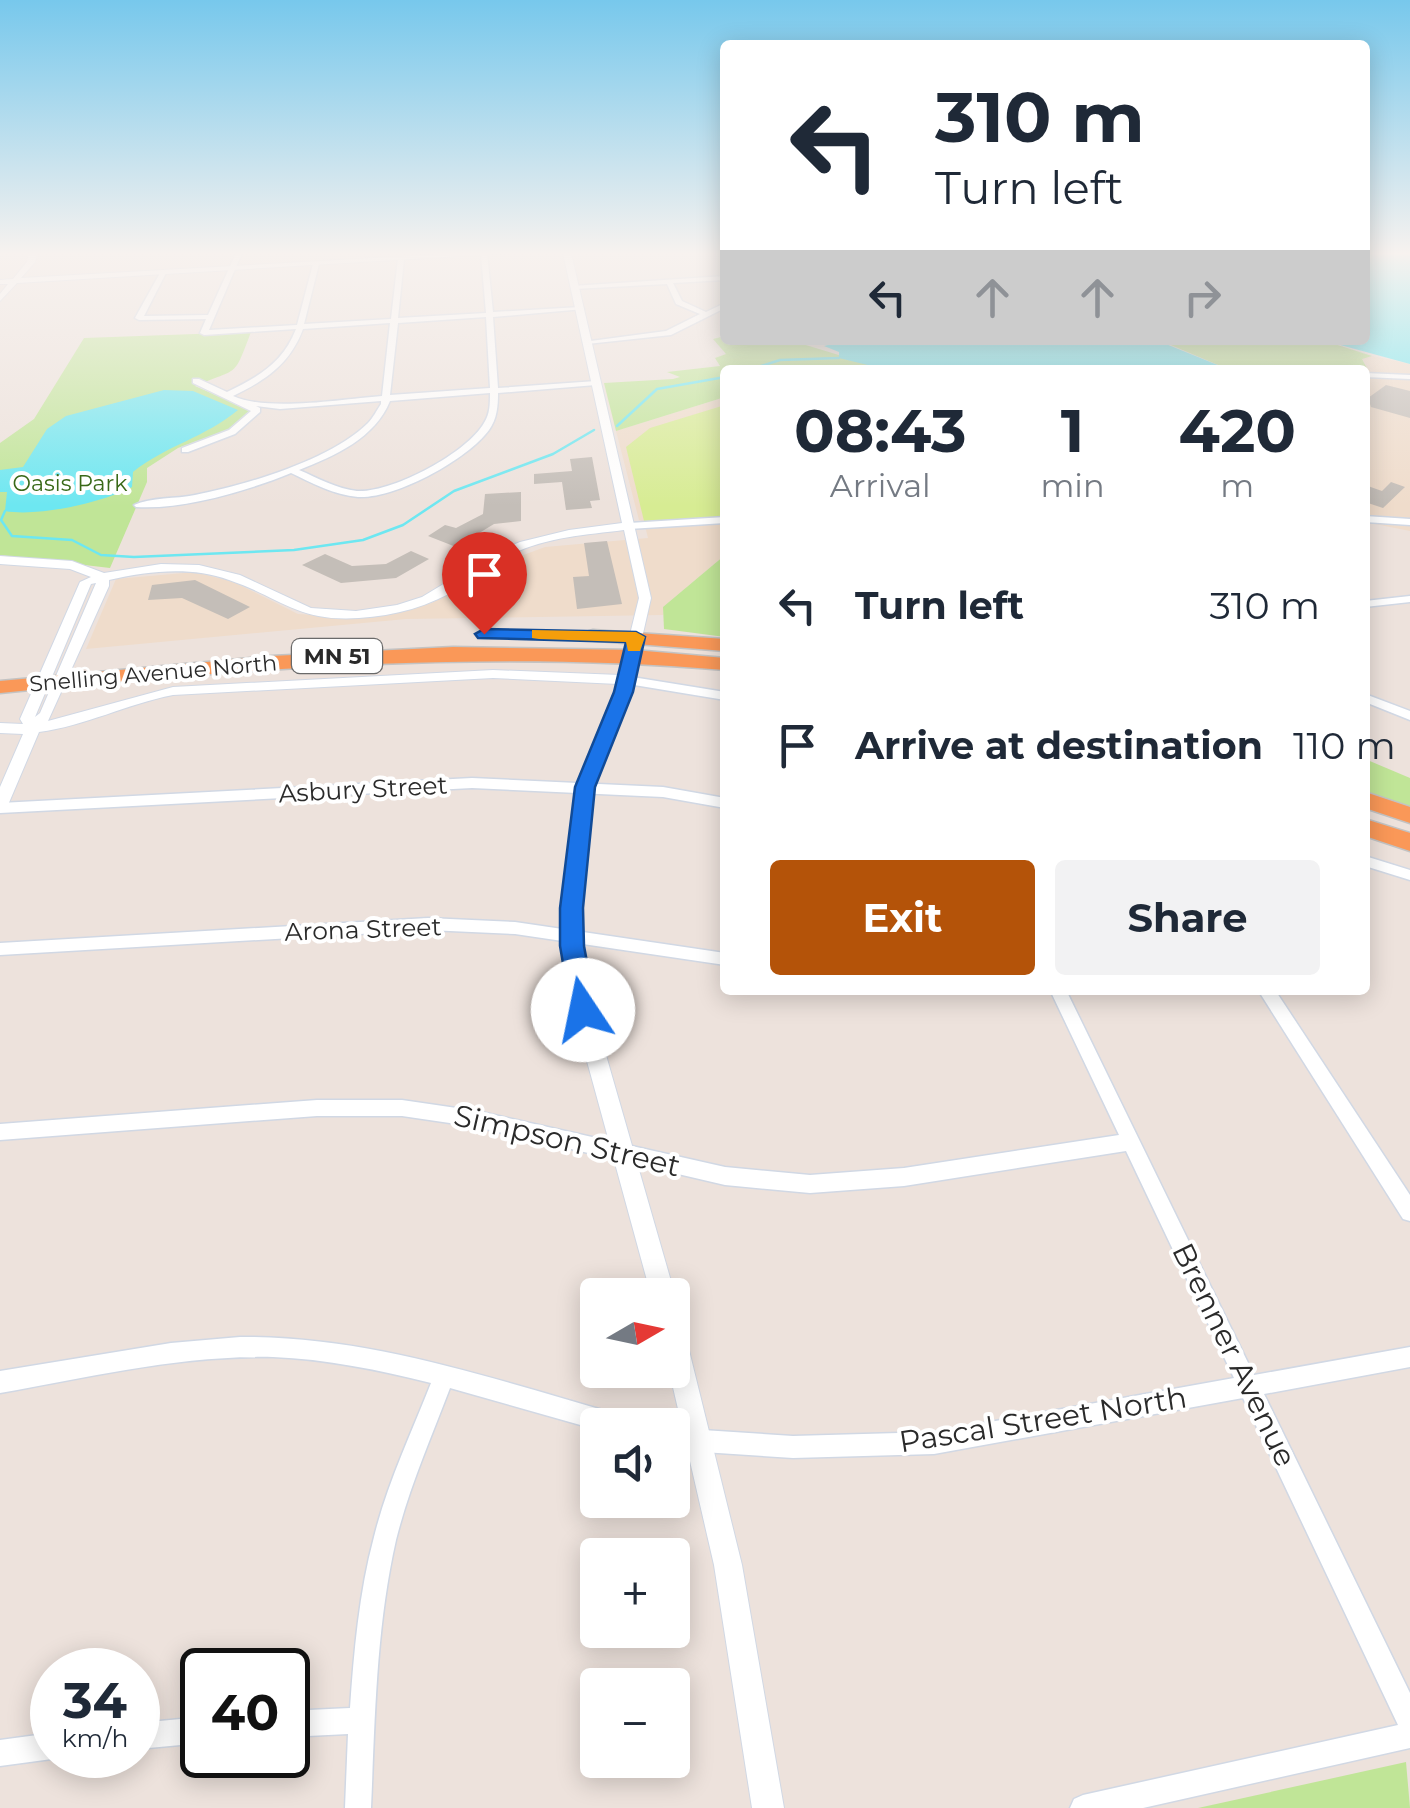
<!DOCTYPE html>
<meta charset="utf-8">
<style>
:root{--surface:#fff;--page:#f2f2f3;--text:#1f2937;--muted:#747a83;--accent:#b45309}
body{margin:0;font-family:Montserrat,sans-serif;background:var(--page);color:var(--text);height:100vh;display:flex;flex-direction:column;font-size:38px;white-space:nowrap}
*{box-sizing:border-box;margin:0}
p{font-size:32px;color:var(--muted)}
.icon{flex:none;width:55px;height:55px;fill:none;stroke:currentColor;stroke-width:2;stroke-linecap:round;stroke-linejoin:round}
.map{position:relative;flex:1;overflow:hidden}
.details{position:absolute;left:720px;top:365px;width:650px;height:630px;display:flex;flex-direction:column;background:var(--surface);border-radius:10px;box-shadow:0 5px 25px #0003}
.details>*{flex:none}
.hud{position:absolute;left:720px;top:40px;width:650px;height:305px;border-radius:10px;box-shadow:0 5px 25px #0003;background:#fff;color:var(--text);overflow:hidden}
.needle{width:65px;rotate:81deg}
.controls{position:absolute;left:580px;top:1278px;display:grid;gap:20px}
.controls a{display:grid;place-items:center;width:110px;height:110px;border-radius:10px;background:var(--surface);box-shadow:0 5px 25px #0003;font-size:50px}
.speed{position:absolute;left:30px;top:1648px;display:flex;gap:20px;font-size:50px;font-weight:700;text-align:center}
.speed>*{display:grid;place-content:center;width:130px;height:130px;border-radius:50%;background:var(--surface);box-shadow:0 5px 25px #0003;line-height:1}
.speed small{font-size:25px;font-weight:400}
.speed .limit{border:5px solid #111;border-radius:15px;background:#fff;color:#111}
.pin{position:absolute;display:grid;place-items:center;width:85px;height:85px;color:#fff;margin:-102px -42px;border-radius:50% 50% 50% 0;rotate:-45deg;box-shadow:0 0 10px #0007}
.pin .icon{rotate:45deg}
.me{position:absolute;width:110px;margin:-55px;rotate:349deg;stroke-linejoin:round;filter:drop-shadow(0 0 8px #0008)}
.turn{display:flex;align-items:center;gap:35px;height:210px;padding:0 50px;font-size:45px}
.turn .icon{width:130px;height:130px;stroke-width:2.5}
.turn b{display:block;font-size:70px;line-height:85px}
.lanes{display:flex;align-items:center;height:95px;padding:0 50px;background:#0003;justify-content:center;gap:50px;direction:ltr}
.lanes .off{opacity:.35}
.eta{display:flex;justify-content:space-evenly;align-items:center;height:170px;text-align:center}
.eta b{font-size:60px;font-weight:700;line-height:70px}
.primary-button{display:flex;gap:20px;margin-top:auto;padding:20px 50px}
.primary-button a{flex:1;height:115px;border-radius:10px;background:var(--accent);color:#fff;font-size:40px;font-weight:700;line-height:115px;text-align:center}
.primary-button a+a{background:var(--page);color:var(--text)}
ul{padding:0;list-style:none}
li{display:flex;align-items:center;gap:30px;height:140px;padding:0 50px}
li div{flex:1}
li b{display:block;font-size:38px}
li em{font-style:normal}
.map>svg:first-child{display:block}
</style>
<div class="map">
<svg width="1410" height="1808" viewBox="0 0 1410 1808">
<rect width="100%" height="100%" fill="#ede2dc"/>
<g fill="#efdccb">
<polygon points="1372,356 1410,364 1410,531 1365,522 1368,370 1362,358"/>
<polygon points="725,397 725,555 663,607 663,615 406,619 86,649 116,579 195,572 234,582 298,614 363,618 432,603 491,567 545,547 648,538 644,522 639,520 616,431"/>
</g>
<g fill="#c0e597">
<path d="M251,332C233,379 240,367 195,386L253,411L235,427L178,448L147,468V482L110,568L0,555V443L34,419L84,338Z"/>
<polygon points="725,336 725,340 796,342 888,370 725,370 725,397 616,431 604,383 673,379 680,377 667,372 720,366 715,358 726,354 713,339"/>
<polygon points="1225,340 1322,340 1372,356 1362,359 1368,370 1230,370 1166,343"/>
<polygon points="725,555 725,637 664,629 663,607"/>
<polygon points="1365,759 1410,778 1410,807 1365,793"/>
<polygon points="1406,1762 1410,1808 1198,1808"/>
</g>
<polygon fill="#d7ec93" points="725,405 725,517 644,521 626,447 650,428"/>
<g fill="#6de7f1">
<polygon points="1365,253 1410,253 1410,364 1322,340 1365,340"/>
<polygon points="848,340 1177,340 1166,344 1230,370 888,370 839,358 839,352 824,346"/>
<path d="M164,390L193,391L238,410C206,437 165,446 133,472L132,487C102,503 37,517 5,511L7,492H0V470L23,467L47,429L66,416Z"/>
</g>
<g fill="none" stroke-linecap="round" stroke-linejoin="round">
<g stroke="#6de7f1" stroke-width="2.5">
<polyline points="749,370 780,360 839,358"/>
<polyline points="617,426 657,389 725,377"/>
<polyline points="5,511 1,520 12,536 72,540 101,555 134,557 294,550 363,540 403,525 454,491 553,454 594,430"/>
</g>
</g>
<g fill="#c4beb8">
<polygon points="1386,385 1410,391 1410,418 1371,407 1368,398"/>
<polygon points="592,457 600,500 590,501 592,508 566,510 562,482 534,484 534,474 572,471 570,459"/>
<polygon points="1391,482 1405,487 1383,508 1365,502 1365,485 1382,491"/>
<polygon points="521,492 521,521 494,524 456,547 428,536 445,525 456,528 483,514 485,494"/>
<polygon points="607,541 622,604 577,609 573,577 589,576 584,543"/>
<polygon points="411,551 429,559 396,578 341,583 302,565 325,554 352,566 386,564"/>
<polygon points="195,580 250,607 228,619 182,598 148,600 152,585"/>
</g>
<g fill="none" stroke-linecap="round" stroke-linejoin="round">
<g stroke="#d1d8e4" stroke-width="3">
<g id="minor">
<path d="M236,253H242L209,330L297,325L313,264L316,262L319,264L304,324L391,319L398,259L401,257L404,259L398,318L486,313L481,254L487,253L493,312L580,307L584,309L493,317L498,388L596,381L600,383L596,385L498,393C498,406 497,419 489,430C467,460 395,499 358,497C334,495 312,483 291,473C247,491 183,510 136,507L134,505C151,497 176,499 195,495C246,485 331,460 368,423C373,418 377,410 381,404V401L280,409L256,406L260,408V412L235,434L188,452H182V448L229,430L251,411L193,383V379H199L227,392C258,377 283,363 296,329L204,335L200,333L206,319L139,320L135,318L160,273L163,271L166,273L144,316L208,315ZM486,317L490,388L390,395L398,323ZM390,323L382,396C342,399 268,412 233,396C266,380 290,364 303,329ZM490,393C490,404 490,414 484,423C467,453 392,493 357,491C337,489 318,478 299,470C335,456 375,438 390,401Z"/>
<polygon points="725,276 725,280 673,283 682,301 706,312 725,303 725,308 671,335 587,344 583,342 666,331 700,314 676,304 667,284 574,289 572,286"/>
<polygon points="1365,373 1410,375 1410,379 1365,377"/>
<polygon points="1365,516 1410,519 1410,525 1365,522"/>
<polygon points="725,517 725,523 629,529 624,526 629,523"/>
<polygon points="1410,596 1410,602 1365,607 1365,601"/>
<polygon points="626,676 725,692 725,700 622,683 622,677"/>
<polygon points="1365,694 1410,711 1410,720 1365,702"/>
<polygon points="472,778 663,787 725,798 725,808 663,797 472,788 0,813 0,803"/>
<polygon points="1365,856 1410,870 1410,880 1365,866"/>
<polygon points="428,918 515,922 725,953 725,965 515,934 428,930 0,955 0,943"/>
<polygon points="1050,990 1066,990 1254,1375 1410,1347 1410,1367 1264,1394 1410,1693 1410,1748 1143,1808 1070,1808 1074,1799 1083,1795 1398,1725 1243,1398 934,1454 793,1458 672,1450 672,1428 793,1436 934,1432 1234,1378 1126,1151 904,1186 810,1193 725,1185 477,1127 402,1116 317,1116 0,1140 0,1124 317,1100 402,1100 477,1111 725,1167 810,1175 904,1168 1119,1135"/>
<polygon points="1258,990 1275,990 1410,1195 1410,1221 1403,1219"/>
<path d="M240,1337C370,1336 493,1379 617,1414L625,1417L628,1425H598V1430L450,1388C431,1438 409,1488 396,1540C376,1628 375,1718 371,1808H345L348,1734L288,1737V1711L350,1708C354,1651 359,1593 374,1537C387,1484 411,1434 431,1383C379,1370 326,1359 273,1357C181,1355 90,1377 0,1393V1371L171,1343Z"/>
<polygon points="202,1717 202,1743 138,1749 138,1723"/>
<polygon points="52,1733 52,1755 61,1755 52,1759 0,1766 0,1740"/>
</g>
</g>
<g stroke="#d1d8e4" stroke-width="2">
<g id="tertiary">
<polygon points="29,253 37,253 35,262 21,278 464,253 510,253 17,283 0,301 0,294 8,284 0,284 0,280 13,279 27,262"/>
<path d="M563,253H571L651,598L630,691L593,787L580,908L581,946L593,1010L675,1295L672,1300V1295H651L573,1010L563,946L562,908L577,787L618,684L493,678L173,695C127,704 85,726 39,732L8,805L0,811V787L23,734L0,733V723L23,724L20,719L80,582L91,577L70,569L0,564V556L72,561L104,573L161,564L199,565L240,575L311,608L356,611L397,605L422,597L498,551L520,542L569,530L622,523ZM624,530L639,598L620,675L493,670L173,687L48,721L109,586V580C148,571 191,566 229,580C282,598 297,622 359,618C395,616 430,606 461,587C478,576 494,563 512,554C547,537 586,535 624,530ZM96,583L40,713L35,717L91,584Z"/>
<polygon points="672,1318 680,1322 684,1330 742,1565 784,1808 752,1808 714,1565 669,1370 672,1370"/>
</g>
</g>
<g stroke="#c3c3c3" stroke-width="3">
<g id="trunk">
<polygon points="593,630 725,639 725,651 586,640 586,632"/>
<path d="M453,647L634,650L725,658V670C482,649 242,669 0,693V681L272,656Z"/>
<polygon points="1365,792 1410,807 1410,823 1365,808"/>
<polygon points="1365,819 1410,833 1410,851 1365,836"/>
</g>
</g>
<use href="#minor" fill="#fff" fill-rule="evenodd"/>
<use href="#tertiary" fill="#fff" fill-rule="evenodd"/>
<use href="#trunk" fill="#fa9858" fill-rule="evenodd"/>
</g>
<linearGradient id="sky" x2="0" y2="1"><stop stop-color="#77c8ec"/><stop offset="0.5" stop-color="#f7f2ef"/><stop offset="1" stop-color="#f7f2ef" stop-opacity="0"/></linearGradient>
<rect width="1410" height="506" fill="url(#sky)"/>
<polygon fill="#1a73e8" stroke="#114b97" stroke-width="2.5" points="484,629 636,632 645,637 633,692 595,787 583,908 584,946 596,1010 583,1021 571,1010 560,946 560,908 575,787 614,692 626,642 478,638 475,634"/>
<polygon fill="#f59e0b" points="532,630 636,632 645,637 640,651 628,651 626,642 539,639 532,638"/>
<g text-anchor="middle" stroke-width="8" stroke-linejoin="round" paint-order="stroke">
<g font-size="22" fill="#396918" stroke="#fff">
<text x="70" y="491">Oasis Park</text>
</g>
<rect fill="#fff" stroke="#6a6a6a" stroke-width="2.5" x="292" y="639" width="90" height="34" rx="8"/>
<g font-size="22" font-weight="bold" fill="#2a2a2a">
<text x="337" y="664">MN 51</text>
</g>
<g font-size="22" fill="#2a2a2a" stroke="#fff">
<text transform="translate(153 673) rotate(-5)" y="8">Snelling Avenue North</text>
</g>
<g font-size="25" fill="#2a2a2a" stroke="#fff">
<text transform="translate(363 789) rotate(-3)" y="9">Asbury Street</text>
<text transform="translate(363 929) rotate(-2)" y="9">Arona Street</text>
</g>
<g font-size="30" fill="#2a2a2a" stroke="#fff">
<text transform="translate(567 1141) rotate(13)" y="10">Simpson Street</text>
<text transform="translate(1234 1355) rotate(64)" y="10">Brenner Avenue</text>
<text transform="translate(1043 1420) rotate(-9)" y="10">Pascal Street North</text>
</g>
</g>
</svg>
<div class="controls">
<a><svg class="needle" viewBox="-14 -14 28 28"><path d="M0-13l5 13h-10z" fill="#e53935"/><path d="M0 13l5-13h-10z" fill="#747a83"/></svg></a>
<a><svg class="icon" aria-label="sound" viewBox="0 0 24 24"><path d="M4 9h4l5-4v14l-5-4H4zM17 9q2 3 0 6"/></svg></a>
<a>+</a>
<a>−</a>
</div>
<div class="speed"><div>34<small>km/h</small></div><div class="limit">40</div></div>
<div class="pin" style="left:484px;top:634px;background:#d93025"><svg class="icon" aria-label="arrive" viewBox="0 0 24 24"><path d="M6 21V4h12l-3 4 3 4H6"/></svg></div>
<svg class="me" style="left:583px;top:1010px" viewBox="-20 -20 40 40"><circle r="19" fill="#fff"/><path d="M0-13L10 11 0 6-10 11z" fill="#1a73e8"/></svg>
<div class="hud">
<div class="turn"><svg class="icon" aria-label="left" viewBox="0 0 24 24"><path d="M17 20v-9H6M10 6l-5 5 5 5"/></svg><div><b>310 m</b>Turn left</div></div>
<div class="lanes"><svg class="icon" aria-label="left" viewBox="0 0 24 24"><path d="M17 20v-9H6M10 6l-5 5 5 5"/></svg><svg class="icon off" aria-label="ahead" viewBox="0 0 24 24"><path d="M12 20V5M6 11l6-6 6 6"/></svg><svg class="icon off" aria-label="ahead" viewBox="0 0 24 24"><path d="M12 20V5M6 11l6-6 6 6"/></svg><svg class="icon off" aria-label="right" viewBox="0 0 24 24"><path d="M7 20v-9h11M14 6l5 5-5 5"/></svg></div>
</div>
<section class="details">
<div class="eta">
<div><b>08:43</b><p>Arrival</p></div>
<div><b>1</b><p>min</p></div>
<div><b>420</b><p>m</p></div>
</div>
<ul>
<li><svg class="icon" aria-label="left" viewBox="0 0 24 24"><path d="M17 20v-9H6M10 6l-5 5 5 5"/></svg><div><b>Turn left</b></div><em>310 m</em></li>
<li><svg class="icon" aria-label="arrive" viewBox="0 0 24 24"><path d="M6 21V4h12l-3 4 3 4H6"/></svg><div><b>Arrive at destination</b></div><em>110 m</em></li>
</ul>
<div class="primary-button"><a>Exit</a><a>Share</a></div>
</section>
</div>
